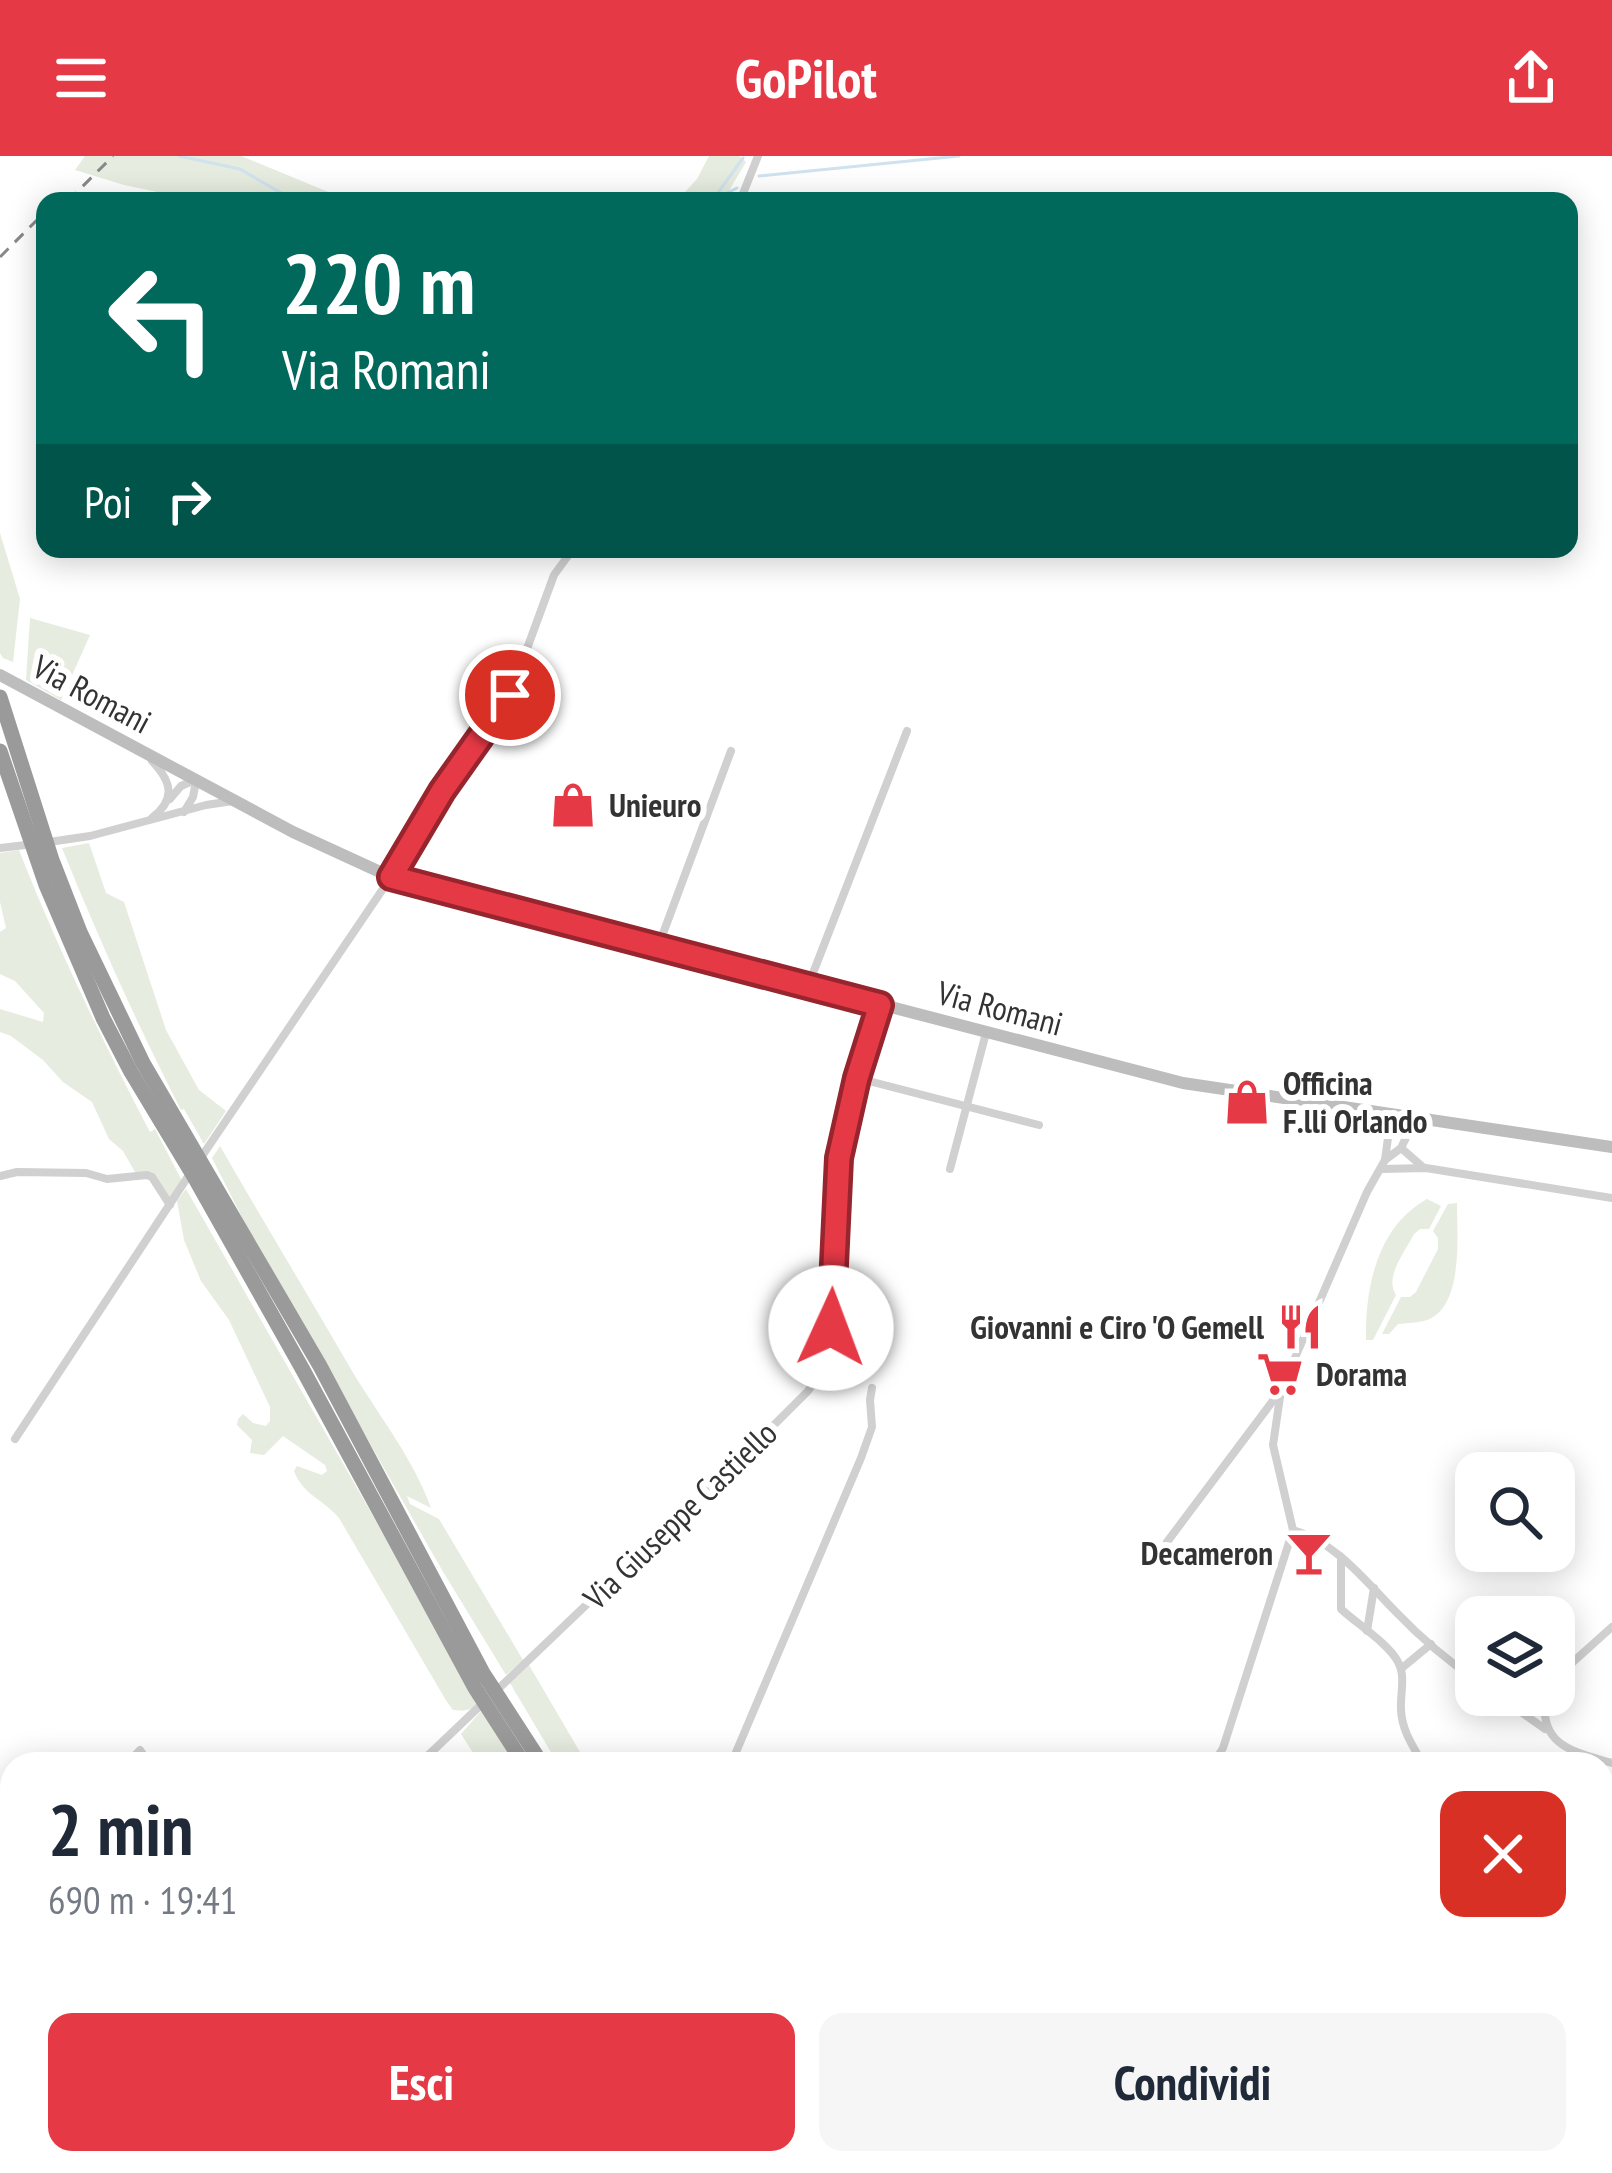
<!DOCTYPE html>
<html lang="it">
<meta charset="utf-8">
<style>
:root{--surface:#fff;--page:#f6f6f7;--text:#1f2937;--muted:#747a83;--accent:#e63946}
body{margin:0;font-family:"PT Sans Narrow",sans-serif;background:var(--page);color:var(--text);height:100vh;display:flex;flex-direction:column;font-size:45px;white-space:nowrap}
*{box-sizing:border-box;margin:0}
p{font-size:39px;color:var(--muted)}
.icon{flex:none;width:66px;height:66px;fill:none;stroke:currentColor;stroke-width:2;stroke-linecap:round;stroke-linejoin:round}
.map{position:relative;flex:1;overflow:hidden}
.sheet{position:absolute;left:0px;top:1596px;width:1614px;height:423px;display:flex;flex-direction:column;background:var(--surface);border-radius:36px 36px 0 0;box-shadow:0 6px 30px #0003}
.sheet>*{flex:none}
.banner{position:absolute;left:36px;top:36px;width:1542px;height:366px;border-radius:24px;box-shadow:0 6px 30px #0003;background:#00695c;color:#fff;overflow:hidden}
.controls{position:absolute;left:1455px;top:1296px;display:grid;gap:24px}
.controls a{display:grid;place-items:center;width:120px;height:120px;border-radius:24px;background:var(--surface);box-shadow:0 6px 30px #0003;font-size:60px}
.pin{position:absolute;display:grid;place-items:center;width:102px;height:102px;color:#fff;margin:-51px;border:6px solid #fff;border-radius:50%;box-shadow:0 3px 12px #0007}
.me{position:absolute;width:132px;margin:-66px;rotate:2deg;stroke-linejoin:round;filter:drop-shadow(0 0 9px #0008)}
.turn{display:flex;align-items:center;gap:42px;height:252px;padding:0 48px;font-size:54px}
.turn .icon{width:156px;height:156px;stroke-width:2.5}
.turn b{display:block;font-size:84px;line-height:102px}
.then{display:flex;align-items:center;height:114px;padding:0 48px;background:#0003;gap:24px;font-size:45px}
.round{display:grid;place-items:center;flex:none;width:126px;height:126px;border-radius:24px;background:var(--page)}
.summary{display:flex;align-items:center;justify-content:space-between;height:204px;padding:0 48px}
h1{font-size:72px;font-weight:700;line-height:90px}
.cta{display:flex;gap:24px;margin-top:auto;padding:24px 48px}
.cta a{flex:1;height:138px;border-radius:24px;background:var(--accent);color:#fff;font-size:48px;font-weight:700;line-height:138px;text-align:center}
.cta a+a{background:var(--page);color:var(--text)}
header{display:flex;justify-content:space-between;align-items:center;height:156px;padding:0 48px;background:var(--accent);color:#fff;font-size:54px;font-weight:700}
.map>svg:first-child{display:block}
</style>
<header><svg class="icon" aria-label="menu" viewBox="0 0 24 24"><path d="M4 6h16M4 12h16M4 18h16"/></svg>GoPilot<svg class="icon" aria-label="share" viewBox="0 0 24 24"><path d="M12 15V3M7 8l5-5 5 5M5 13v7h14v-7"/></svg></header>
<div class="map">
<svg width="1612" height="2017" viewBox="0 0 1612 2017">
<rect width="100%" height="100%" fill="#fff"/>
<g fill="#e6ecdf">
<polygon points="85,0 241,0 350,45 200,45 124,29 75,14"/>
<polygon points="709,0 739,0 746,6 727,38 736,37 733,45 677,45 697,23"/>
<polygon points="0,377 20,443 13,506 3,502 0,497"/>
<polygon points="30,462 90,479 61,544 26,524"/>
<path d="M89,687L106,737L124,746L166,874L199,934L226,955L204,988L184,953L181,954C137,868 98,781 62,692Z"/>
<path d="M19,694C57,791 102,884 150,976L155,973L182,1025L169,1043L150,1016H135L123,995L109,983L92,946L63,926L43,904L11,880L0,876V853L43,866L44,857L15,825L0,818V776L6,772L0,746V697Z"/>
<path d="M220,990C263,1065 308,1139 352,1215C379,1260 413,1302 431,1352L407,1340L410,1348L439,1363L523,1504L506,1519L442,1414L250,1077L212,1002Z"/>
<path d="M186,1033L480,1547C470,1555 465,1555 453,1554L447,1546L339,1362C323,1343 303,1339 294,1315L297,1310L322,1319L327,1315L325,1309L283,1280L264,1299L250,1297L252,1284L237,1269L238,1263L243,1258L253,1267L266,1270L270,1265V1251L229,1164L201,1125L184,1084L177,1045Z"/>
<path d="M1427,1043L1441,1050L1429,1073H1420L1414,1078C1405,1096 1384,1121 1396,1139L1373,1184H1366C1365,1132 1377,1071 1427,1043Z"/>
<path d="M1457,1047C1457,1078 1464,1151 1427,1164C1418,1167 1407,1167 1398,1168L1389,1178H1382L1401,1141H1410L1416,1136L1438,1093V1082L1433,1075L1448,1048Z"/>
<polygon points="529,1509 587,1608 558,1608 510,1527"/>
<polygon points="483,1553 517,1608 480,1608 461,1578"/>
</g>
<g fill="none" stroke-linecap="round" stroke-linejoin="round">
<g stroke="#cfe2ee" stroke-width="3">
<polyline points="179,0 240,13 295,45"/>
<polyline points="759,20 959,0"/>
<polyline points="717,42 737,32"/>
<polyline points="712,45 743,2"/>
</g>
<g stroke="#d0d0d0" stroke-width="8">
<polyline points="740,45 758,0"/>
<polyline points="170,643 181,630 195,624"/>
<polyline points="184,656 193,641 196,625"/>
<path d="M152,662C176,643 172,626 152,605"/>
<polyline points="49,686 90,680 206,649 233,645"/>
<polyline points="0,692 34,688"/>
<polyline points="658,791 731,595"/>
<polyline points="808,830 907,575"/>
<polyline points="857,922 1039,969"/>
<polyline points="1401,992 1424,1012"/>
<polyline points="200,1003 391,721 442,636 510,539 554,419 573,393"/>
<polyline points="1385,1004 1391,960"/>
<polyline points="950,1013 986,877"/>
<polyline points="1382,1013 1426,1012 1612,1042"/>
<polyline points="0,1020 17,1016 86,1017 107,1023 147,1019 152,1021 170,1049"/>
<polyline points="15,1283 191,1016"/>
<path d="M1293,1374C1335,1385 1367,1427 1396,1456C1420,1481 1448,1505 1476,1524"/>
<polyline points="1167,1386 1278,1238"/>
<path d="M1341,1403V1453C1357,1468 1389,1488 1398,1506C1406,1520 1400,1538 1401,1554C1402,1575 1413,1590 1423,1608"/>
<polyline points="1367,1475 1374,1432"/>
<polyline points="1402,1512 1431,1488"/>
<polyline points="1554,1523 1612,1471"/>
<polyline points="494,1537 764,1279 808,1235 828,1205 832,1190 830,1161 839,1002 857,922 880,849"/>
<polyline points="1497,1539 1545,1573"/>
<path d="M1545,1539C1539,1590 1571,1595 1612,1607"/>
<polyline points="127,1608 140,1594 150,1608"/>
<polyline points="419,1608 483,1547"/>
<polyline points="731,1608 861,1302 872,1271 870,1244 872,1232"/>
<polyline points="1213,1608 1223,1592 1293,1374 1273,1289 1281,1234 1367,1036 1385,1004 1401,992 1415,963"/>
<polyline points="1448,1608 1458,1603 1461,1608"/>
<polyline points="0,1705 12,1712"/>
<polyline points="834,2007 835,2017"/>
<polyline points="1047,2017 1048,2007"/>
</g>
<polyline stroke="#bdbdbd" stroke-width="12" points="0,519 293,676 391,721 1183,927 1612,991"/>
<g stroke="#9a9a9a" stroke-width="15">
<polyline points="0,541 52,704 80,776 143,907 320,1210 483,1517 542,1608"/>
<polyline points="0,595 46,729 103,862 131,916 196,1024 303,1214 475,1532 524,1608"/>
<polyline points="779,2007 786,2017"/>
<polyline points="799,2007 806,2017"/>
</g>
<g stroke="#888" stroke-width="3" stroke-dasharray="12 9" stroke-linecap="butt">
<polyline points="68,45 113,0"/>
<polyline points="0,101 45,56"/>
</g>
</g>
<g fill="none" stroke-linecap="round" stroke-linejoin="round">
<g stroke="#96252e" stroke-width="30">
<polyline id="route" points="510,539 442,635 391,721 880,849 857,922 839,1002 831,1172"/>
</g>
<use href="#route" stroke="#e63946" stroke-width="21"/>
</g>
<defs>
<g id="shop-bare" transform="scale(3.6)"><path d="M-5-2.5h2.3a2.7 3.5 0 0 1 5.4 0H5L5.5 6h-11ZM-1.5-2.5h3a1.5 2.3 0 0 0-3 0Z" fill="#e63946" stroke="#fff" stroke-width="2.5" paint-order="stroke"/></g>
<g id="restaurant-bare" transform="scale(3.6)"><path d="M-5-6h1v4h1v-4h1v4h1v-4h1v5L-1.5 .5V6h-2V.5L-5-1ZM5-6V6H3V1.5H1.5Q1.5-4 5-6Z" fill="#e63946" stroke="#fff" stroke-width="2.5" paint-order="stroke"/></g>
<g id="supermarket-bare" transform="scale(3.6)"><path d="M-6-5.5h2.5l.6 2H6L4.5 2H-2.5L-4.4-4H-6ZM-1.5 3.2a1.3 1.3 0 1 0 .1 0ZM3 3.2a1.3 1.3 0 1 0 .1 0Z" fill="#e63946" stroke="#fff" stroke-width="2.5" paint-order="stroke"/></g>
<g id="bar-bare" transform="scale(3.6)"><path d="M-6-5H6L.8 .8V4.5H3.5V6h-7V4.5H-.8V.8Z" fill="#e63946" stroke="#fff" stroke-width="2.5" paint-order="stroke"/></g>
</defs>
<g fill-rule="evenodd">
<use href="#shop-bare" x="573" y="649"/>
<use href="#shop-bare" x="1247" y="946"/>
<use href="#restaurant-bare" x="1300" y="1171"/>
<use href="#supermarket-bare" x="1280" y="1218"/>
<use href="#bar-bare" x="1309" y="1397"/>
</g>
<g text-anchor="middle" stroke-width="12" stroke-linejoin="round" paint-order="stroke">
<g font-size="33" fill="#333" stroke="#fff">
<text transform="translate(92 538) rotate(28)" y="12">Via Romani</text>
<text transform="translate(1000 852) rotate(15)" y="12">Via Romani</text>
<text transform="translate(680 1359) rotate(-44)" y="12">Via Giuseppe Castiello</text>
</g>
<g font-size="33" font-weight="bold" fill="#333" stroke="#fff" text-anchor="start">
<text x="609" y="661">Unieuro</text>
<text x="1283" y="939">Officina<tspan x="1283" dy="38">F.lli Orlando</tspan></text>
<text x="1264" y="1183" text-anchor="end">Giovanni e Ciro 'O Gemell</text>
<text x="1316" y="1230">Dorama</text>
<text x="1273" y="1409" text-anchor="end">Decameron</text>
</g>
</g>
</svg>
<div class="controls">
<a><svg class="icon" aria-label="search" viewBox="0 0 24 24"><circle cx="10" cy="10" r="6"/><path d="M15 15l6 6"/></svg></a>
<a><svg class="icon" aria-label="layers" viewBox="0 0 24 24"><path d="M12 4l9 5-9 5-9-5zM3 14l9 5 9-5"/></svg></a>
</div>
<div class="pin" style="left:510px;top:539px;background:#d93025"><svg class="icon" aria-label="arrive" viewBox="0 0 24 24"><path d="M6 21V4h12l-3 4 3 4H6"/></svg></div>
<svg class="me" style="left:831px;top:1172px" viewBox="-20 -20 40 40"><circle r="19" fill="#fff"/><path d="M0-13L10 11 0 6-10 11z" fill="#e63946"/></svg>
<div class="banner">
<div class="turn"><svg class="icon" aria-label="left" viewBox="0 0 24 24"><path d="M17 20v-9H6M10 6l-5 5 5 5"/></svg><div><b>220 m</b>Via Romani</div></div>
<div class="then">Poi<svg class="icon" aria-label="right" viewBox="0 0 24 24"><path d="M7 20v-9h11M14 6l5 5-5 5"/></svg></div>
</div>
<section class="sheet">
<div class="summary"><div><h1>2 min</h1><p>690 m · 19:41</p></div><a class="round" style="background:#d93025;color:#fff"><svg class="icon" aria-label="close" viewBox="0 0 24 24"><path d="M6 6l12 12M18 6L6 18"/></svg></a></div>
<div class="cta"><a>Esci</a><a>Condividi</a></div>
</section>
</div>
